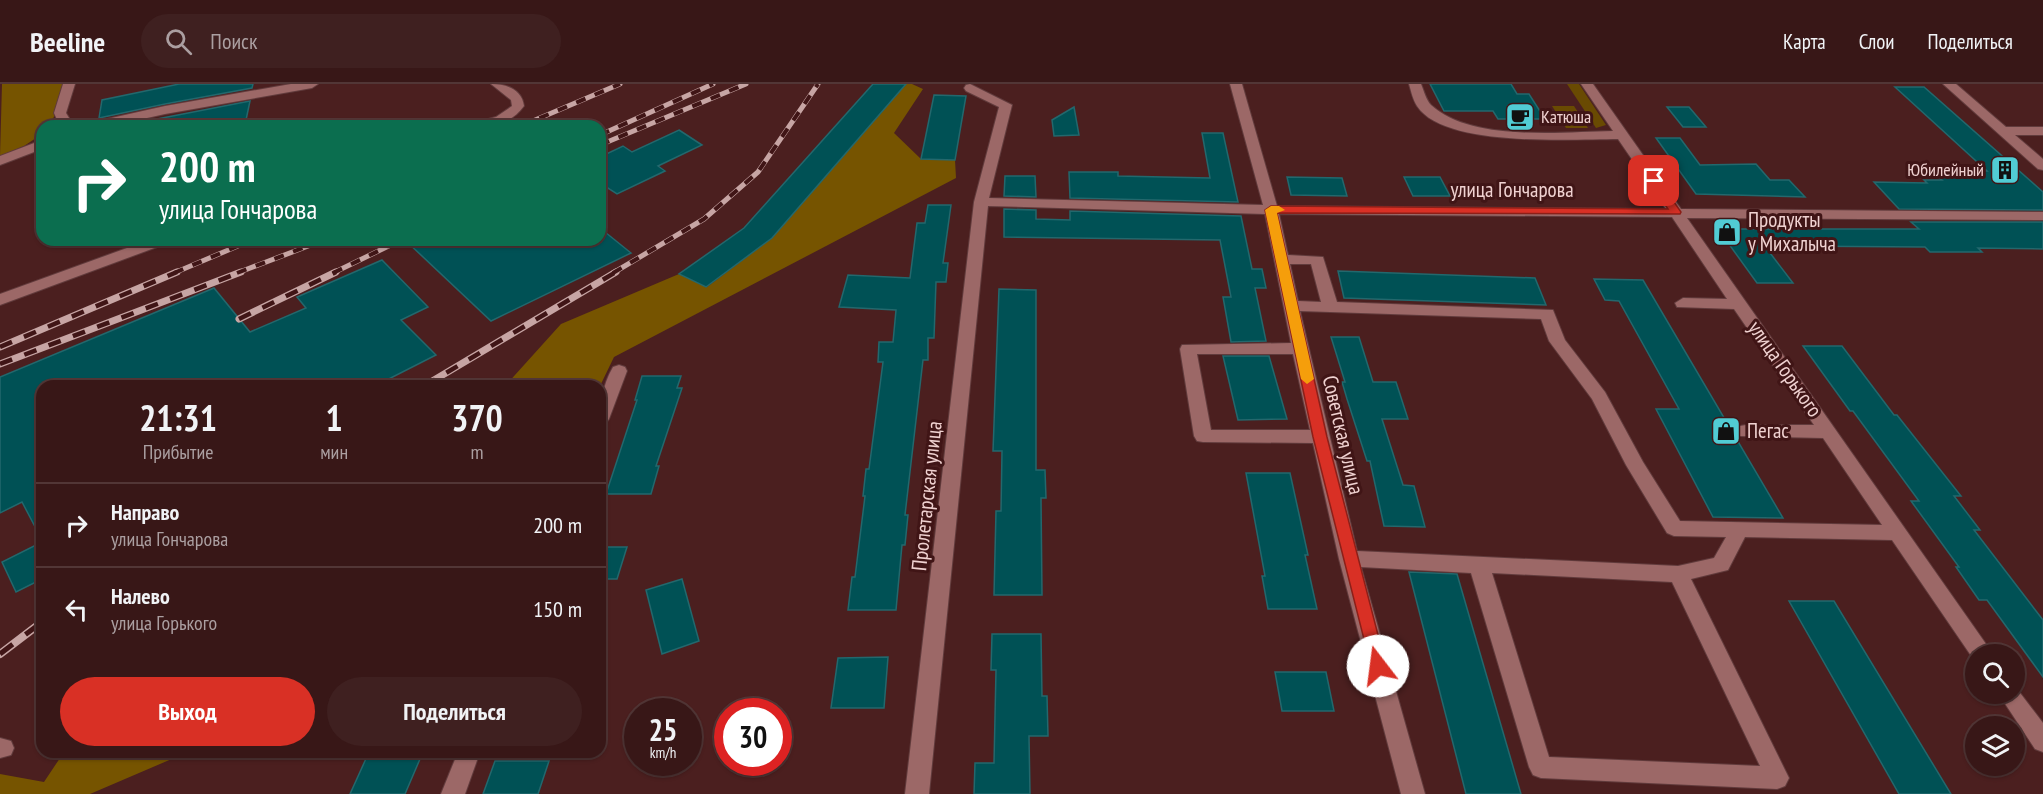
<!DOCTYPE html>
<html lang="ru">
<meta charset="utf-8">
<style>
:root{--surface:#381717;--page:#3f2020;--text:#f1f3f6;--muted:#ab9fa1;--line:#523636;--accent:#d93025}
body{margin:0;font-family:"PT Sans Narrow",sans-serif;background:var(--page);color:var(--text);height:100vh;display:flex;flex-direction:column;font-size:22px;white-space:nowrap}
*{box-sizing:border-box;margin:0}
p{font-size:20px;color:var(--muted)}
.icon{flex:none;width:33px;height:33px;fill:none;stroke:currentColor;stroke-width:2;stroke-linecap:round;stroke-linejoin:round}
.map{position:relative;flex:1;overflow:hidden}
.side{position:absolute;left:36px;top:296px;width:570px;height:378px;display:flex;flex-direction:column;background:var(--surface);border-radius:18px;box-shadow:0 2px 4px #0004,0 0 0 2px var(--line)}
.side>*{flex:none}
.guide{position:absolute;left:36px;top:36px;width:570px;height:126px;border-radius:18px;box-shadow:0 2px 4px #0004,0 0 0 2px var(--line);background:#0b6e4f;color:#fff;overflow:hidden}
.buttons{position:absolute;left:1965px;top:560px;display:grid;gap:12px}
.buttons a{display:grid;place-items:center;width:60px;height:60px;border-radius:50%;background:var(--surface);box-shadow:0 2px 4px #0004,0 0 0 2px var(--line);font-size:30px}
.speed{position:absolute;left:624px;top:614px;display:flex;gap:12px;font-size:30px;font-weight:700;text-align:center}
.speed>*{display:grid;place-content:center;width:78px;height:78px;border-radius:50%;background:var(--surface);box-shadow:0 2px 4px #0004,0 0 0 2px var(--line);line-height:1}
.speed small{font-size:15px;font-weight:400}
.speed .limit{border:9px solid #d22;background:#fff;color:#111}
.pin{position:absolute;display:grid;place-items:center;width:51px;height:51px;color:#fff;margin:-26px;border-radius:12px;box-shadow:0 3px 9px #0006}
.me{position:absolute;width:66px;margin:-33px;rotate:345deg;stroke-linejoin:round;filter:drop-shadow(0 0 4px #0008)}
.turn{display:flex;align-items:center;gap:21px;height:126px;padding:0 24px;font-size:27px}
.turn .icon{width:78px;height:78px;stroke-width:2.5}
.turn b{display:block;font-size:42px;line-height:51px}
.eta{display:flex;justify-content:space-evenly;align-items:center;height:102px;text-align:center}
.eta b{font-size:36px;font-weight:700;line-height:42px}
.button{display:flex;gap:12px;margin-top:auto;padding:12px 24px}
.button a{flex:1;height:69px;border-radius:36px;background:var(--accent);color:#fff;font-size:24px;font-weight:700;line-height:69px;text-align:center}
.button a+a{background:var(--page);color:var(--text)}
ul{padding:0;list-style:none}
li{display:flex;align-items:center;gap:18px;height:84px;padding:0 24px;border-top:2px solid var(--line)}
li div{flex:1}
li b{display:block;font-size:22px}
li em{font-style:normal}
header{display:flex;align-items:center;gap:36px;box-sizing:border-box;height:84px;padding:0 30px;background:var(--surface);border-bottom:2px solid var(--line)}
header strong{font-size:28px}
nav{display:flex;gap:33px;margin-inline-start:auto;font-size:21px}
.search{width:420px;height:54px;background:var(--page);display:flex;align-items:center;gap:15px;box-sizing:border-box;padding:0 21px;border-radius:33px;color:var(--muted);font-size:22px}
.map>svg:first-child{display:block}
</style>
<header>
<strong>Beeline</strong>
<div class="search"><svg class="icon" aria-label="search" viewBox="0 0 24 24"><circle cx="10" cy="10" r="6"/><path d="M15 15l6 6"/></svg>Поиск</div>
<nav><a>Карта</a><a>Слои</a><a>Поделиться</a></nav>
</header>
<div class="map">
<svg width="2043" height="710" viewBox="0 0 2043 710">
<rect width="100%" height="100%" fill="#4b1f1f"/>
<g fill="#694a02">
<polygon points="1567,0 1579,0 1606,41 1596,44"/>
<polygon points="1552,22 1574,22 1588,44 1566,44"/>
</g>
<g fill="#765400">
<polygon points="2,0 64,0 51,42 42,42 42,50 24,62 0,72"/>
<polygon points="906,0 912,0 923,5 894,49 921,75 955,76 956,94 614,273 600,302 505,302 561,240 679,190 707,203 772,154"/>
<polygon points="64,668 188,668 90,710 0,710 0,690 44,698"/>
</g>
<g fill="#005155" stroke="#23686d" stroke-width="1.5">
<polygon points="179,0 253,0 252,4 165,20 99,34 102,16"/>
<polygon points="873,0 906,0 772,154 706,203 679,190 744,144"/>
<polygon points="1430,0 1511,0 1517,10 1529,10 1545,35 1498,35 1493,27 1444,27"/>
<polygon points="1895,3 1924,3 2043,108 2043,126 1899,125 1874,98 1927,99 1924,96 1942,96 1932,87 1987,87"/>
<polygon points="934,11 966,12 955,76 921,75"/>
<polygon points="250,17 246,36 209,42 121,42"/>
<polygon points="1074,23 1079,51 1054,52 1052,36"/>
<polygon points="1667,23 1689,23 1706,43 1683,43"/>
<polygon points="679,46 702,61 658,82 665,87 617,110 600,99 600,73 623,62 632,68"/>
<polygon points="1202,49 1223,49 1238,118 1070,114 1069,88 1118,88 1118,92 1210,94"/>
<polygon points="1656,54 1680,54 1700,81 1756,80 1770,96 1789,96 1805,113 1696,110"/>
<polygon points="1005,92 1035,92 1036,113 1004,112"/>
<polygon points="1287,93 1342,94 1347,112 1291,111"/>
<polygon points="1404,93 1440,93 1450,112 1413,112"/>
<polygon points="928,121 951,121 943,179 948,179 946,198 936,198 934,254 928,254 928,276 923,276 905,431 908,431 905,461 902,461 896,526 848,526 852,493 855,493 865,412 863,412 866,385 869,385 883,278 878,278 879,258 893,258 896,226 839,223 848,191 910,194 917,139 925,139"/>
<polygon points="1004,125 1036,126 1036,135 1070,136 1070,127 1241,132 1252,185 1262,185 1266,204 1255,204 1266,257 1231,258 1223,213 1231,213 1220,156 1004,153"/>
<polygon points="1911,138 2043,138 2043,165 1978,164 1982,168 1930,168 1925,163 1785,162 1788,165 1767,165 1793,199 1757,199 1718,145 1919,145"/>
<polygon points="600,144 631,169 491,237 405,156 600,156"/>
<polygon points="382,176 428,223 401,236 436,271 375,302 42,302 42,456 22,418 0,429 0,293 214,204 250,248 306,224 297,213"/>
<polygon points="1338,187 1535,194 1546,221 1344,214"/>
<polygon points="1594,195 1643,196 1783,434 1713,433 1656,325 1679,325 1619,217 1605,216"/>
<polygon points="999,205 1036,206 1036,386 1045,386 1046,414 1041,414 1042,511 994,511 996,427 1001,427 1002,367 993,367"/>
<polygon points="1331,253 1359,253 1373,298 1396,298 1408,335 1382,335 1403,401 1414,402 1425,443 1384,442 1370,377 1367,377 1347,315 1342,298 1345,298"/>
<polygon points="1803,262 1842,262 1894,331 1897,331 1961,412 1954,412 1980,446 1974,446 2043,536 2043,593 1987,516 1979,516 1956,483 1959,483 1911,417 1919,417 1853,327 1850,327"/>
<polygon points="1223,272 1269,272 1287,335 1238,336"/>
<polygon points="642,292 681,292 677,304 682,304 656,382 659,382 651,410 606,410 637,316 635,316"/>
<polygon points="1246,389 1290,389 1308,471 1305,471 1317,525 1268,525 1262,492 1265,492"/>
<polygon points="42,458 42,495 16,508 2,478"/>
<polygon points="600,463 627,463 617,495 600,495"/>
<polygon points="1409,488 1457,490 1521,710 1466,710"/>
<polygon points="682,495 699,557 662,570 646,506"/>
<polygon points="1789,517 1834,517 1951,710 1899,710"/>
<polygon points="992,550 1041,550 1042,612 1047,612 1048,652 1029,652 1030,710 974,710 975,679 994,679 996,586 991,586"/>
<polygon points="888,573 884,624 831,624 838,574"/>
<polygon points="1275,588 1326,588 1334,627 1282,627"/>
<polygon points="369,668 423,668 405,710 350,710"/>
<polygon points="495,677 549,677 538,710 483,710"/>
</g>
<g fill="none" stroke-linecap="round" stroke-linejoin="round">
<g stroke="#613b3c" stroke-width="2">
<g id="minor">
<polygon points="63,0 75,0 66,29 74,42 60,42 54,29"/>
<polygon points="291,0 318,0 312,4 165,30 111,42 87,42 89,39 165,22"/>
<path d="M491,0C506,0 522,5 524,22C510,41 493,42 471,42L473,39L496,33L512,22L511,16Z"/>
<path d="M970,0L1012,21L989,114L1263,121L1230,0H1242L1277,122L1666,125L1618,55C1573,55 1444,64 1417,22C1413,16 1411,7 1409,0H1421C1424,7 1426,16 1431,21C1471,58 1562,48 1613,47L1581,0H1593L1681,125L2043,128V136L1687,134L1993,570H1976L1974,576L1892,456L1745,453L1728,486L1691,495L1785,686L1789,694L1785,702L1777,705L1541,694L1533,691L1529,683L1471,489L1361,483L1425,710H1401L1339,475L1313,359L1203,358L1197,357L1194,352L1180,265L1182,261L1291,259L1265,130L988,122L929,710H905L974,118L999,23L966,7L964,4L966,1ZM1279,130L1672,133L1727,215L1683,214L1675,219L1677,223L1734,225L1814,341H1746L1740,342L1737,347L1740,352L1823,354L1882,441L1680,437L1643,378L1605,308L1565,256L1553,226L1337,218L1323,173L1288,171ZM1290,180H1311L1321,218L1298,217ZM1300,227L1541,235L1549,257L1592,315L1626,381L1667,449L1674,452L1726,453L1714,474L1678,482L1357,467ZM1197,270H1293L1310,346H1211ZM1492,489L1672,498L1760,682L1549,673Z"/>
<polygon points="1943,0 1956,0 2006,43 2043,43 2043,51 2015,51 2043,75 2043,86 2038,85"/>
<polygon points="42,56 42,65 0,81 0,72"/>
<polygon points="149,156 170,156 168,159 0,221 0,210"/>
<path d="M619,281L625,283L627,287L609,335L606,339L600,341C600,320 602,302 613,283Z"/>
<polygon points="2014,601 2043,639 2043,668 2035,665 1998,609 2014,609"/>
<polygon points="0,654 11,657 14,664 11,671 0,674"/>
<polygon points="458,668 480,668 465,710 441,710"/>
</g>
</g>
<use href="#minor" fill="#9c6867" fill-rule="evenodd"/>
<g stroke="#c7a5a4" stroke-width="5">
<g id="rail-far2">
<polyline points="521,42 620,0"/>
<polyline points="600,51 713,0"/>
<polyline points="600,61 746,0"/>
<polyline points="174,189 252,156"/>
<polyline points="237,189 324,156"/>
<polyline points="333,189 401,156"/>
<polyline points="613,189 704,135 758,88 818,0"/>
</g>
</g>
<g stroke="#c7a5a4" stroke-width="7">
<g id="rail-far1">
<polyline points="239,235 336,188"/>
<polyline points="0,263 177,188"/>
<polyline points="0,280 241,188"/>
<polyline points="424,302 616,188"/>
</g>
</g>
<g stroke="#c7a5a4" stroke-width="8">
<polyline id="rail" points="0,570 42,538"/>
</g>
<use href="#rail-far2" stroke="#401516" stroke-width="4" stroke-dasharray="10" stroke-linecap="butt"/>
<use href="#rail-far1" stroke="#401516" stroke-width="4.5" stroke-dasharray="13" stroke-linecap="butt"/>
<use href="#rail" stroke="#401516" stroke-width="5" stroke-dasharray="16" stroke-linecap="butt"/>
</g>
<polygon fill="#d93025" stroke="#8d1f18" stroke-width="1.5" points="1654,94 1658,95 1681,128 1680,130 1277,129 1327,353 1386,582 1384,587 1378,589 1372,587 1313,353 1265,126 1271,122 1668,125 1649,97"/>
<polygon fill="#f59e0b" points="1279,122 1285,126 1277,129 1314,295 1307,300 1301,295 1265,126 1271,122"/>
<defs>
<g id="cafe-square" transform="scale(1.5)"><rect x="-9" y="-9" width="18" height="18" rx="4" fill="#51ccd4" stroke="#401516"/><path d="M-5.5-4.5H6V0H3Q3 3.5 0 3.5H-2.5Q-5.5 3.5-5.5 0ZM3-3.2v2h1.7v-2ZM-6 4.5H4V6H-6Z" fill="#111"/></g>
<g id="building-square" transform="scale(1.5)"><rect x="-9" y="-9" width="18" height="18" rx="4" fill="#51ccd4" stroke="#401516"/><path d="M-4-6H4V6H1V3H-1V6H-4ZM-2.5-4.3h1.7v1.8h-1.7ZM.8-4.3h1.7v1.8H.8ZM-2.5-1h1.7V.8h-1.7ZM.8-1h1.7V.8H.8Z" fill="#111"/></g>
<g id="shop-square" transform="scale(1.5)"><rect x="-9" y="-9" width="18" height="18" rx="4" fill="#51ccd4" stroke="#401516"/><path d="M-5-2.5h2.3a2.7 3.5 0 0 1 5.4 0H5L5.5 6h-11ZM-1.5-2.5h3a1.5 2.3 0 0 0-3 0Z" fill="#111"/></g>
</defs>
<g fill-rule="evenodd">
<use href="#cafe-square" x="1520" y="33"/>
<use href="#building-square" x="2005" y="86"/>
<use href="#shop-square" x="1727" y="148"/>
<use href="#shop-square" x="1726" y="347"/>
</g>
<g text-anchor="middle" stroke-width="6" stroke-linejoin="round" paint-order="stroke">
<g font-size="18" fill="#f0d2d1" stroke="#401516" text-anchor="start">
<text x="1541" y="39">Катюша</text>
<text x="1984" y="92" text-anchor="end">Юбилейный</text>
</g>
<g font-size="21" fill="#f0d2d1" stroke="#401516">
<text x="1512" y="113">улица Гончарова</text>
<text transform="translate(1785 285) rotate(55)" y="7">улица Горького</text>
<text transform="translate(1343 351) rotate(77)" y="7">Советская улица</text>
<text transform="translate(927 412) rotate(-84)" y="7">Пролетарская улица</text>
</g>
<g font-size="21" fill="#f0d2d1" stroke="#401516" text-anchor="start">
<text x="1748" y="143">Продукты<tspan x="1748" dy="24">у Михалыча</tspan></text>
<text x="1747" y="354">Пегас</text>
</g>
</g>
</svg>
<div class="buttons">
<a><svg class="icon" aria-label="search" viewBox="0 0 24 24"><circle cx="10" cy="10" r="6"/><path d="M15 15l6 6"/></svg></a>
<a><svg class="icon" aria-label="layers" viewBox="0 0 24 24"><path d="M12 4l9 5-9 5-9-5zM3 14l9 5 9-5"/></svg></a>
</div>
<div class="speed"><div>25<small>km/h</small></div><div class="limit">30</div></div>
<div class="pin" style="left:1654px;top:97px;background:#d93025"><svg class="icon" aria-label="arrive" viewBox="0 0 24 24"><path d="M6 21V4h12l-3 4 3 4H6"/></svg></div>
<svg class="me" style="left:1378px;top:582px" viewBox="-20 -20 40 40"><circle r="19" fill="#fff"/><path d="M0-13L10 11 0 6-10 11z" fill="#d93025"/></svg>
<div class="guide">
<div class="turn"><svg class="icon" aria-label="right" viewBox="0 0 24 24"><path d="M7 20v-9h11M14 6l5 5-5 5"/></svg><div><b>200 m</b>улица Гончарова</div></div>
</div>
<section class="side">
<div class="eta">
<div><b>21:31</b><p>Прибытие</p></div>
<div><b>1</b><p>мин</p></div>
<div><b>370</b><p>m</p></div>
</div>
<ul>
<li><svg class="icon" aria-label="right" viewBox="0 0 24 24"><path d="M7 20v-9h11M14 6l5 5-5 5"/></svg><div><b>Направо</b><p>улица Гончарова</p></div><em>200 m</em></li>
<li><svg class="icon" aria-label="left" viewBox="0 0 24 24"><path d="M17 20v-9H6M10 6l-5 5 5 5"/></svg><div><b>Налево</b><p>улица Горького</p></div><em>150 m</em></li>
</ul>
<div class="button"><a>Выход</a><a>Поделиться</a></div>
</section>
</div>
